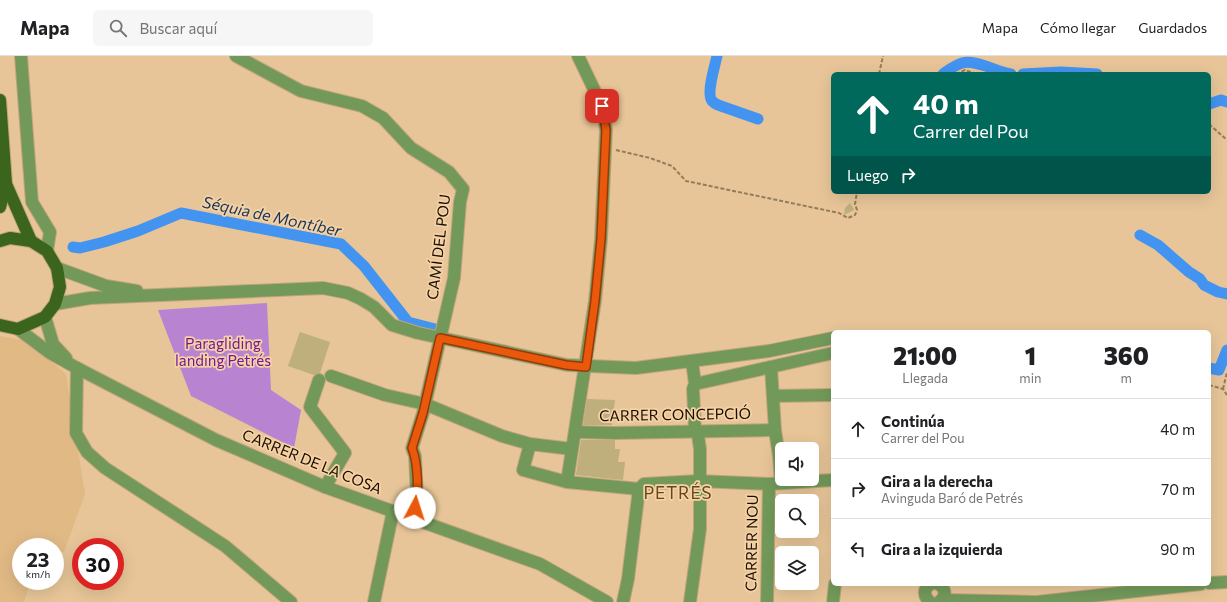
<!DOCTYPE html>
<html lang="es">
<meta charset="utf-8">
<style>
:root{--surface:#fff;--page:#f6f6f6;--text:#202124;--muted:#757577;--line:#e0e0e0}
body{margin:0;font-family:Commissioner,sans-serif;background:var(--page);color:var(--text);height:100vh;display:flex;flex-direction:column;font-size:15px;white-space:nowrap}
*{box-sizing:border-box;margin:0}
p{font-size:13px;color:var(--muted)}
.icon{flex:none;width:22px;height:22px;fill:none;stroke:currentColor;stroke-width:2;stroke-linecap:round;stroke-linejoin:round}
.map{position:relative;flex:1;overflow:hidden}
.panel{position:absolute;left:831px;top:274px;width:380px;height:256px;display:flex;flex-direction:column;background:var(--surface);border-radius:6px;box-shadow:0 4px 16px #0002}
.panel>*{flex:none}
.top-card{position:absolute;left:831px;top:16px;width:380px;height:122px;border-radius:6px;box-shadow:0 4px 16px #0002;background:#00695c;color:#fff;overflow:hidden}
.buttons{position:absolute;left:775px;top:386px;display:grid;gap:8px}
.buttons a{display:grid;place-items:center;width:44px;height:44px;border-radius:6px;background:var(--surface);box-shadow:0 4px 16px #0002;font-size:20px}
.speed{position:absolute;left:12px;top:482px;display:flex;gap:8px;font-size:20px;font-weight:700;text-align:center}
.speed>*{display:grid;place-content:center;width:52px;height:52px;border-radius:50%;background:var(--surface);box-shadow:0 4px 16px #0002;line-height:1}
.speed small{font-size:10px;font-weight:400}
.speed .limit{border:6px solid #d22;background:#fff;color:#111}
.pin{position:absolute;display:grid;place-items:center;width:34px;height:34px;color:#fff;margin:-17px;border-radius:8px;box-shadow:0 2px 6px #0006}
.me{position:absolute;width:44px;margin:-22px;rotate:5deg;stroke-linejoin:round;filter:drop-shadow(0 0 3px #0008)}
.turn{display:flex;align-items:center;gap:14px;height:84px;padding:0 16px;font-size:18px}
.turn .icon{width:52px;height:52px;stroke-width:2.5}
.turn b{display:block;font-size:28px;line-height:34px}
.then{display:flex;align-items:center;height:38px;padding:0 16px;background:#0003;gap:8px;font-size:15px}
.eta{display:flex;justify-content:space-evenly;align-items:center;height:68px;text-align:center}
.eta b{font-size:24px;font-weight:800;line-height:28px}
ul{padding:0;list-style:none}
li{display:flex;align-items:center;gap:12px;height:60px;padding:0 16px;border-top:1px solid var(--line)}
li div{flex:1}
li b{display:block;font-size:15px}
li em{font-style:normal}
header{display:flex;align-items:center;gap:24px;box-sizing:border-box;height:56px;padding:0 20px;background:var(--surface);border-bottom:1px solid var(--line)}
header strong{font-size:19px}
nav{display:flex;gap:22px;margin-inline-start:auto;font-size:14px}
.search{width:280px;height:36px;background:var(--page);display:flex;align-items:center;gap:10px;box-sizing:border-box;padding:0 14px;border-radius:6px;color:var(--muted);font-size:15px}
.map>svg:first-child{display:block}
</style>
<header>
<strong>Mapa</strong>
<div class="search"><svg class="icon" aria-label="search" viewBox="0 0 24 24"><circle cx="10" cy="10" r="6"/><path d="M15 15l6 6"/></svg>Buscar aquí</div>
<nav><a>Mapa</a><a>Cómo llegar</a><a>Guardados</a></nav>
</header>
<div class="map">
<svg width="1227" height="546" viewBox="0 0 1227 546">
<rect width="100%" height="100%" fill="#e7c598"/>
<polygon fill="#e0b985" points="0,280 27,285 66,318 85,438 64,496 55,494 55,491 21,491 21,525 31,525 24,546 0,546"/>
<polygon fill="#b884d1" points="267,247 271,334 301,354 294,392 191,340 158,254"/>
<g fill="none" stroke-linecap="round" stroke-linejoin="round">
<g stroke="#4393f0" stroke-width="11">
<path d="M717,0C715,10 706,37 712,45C714,47 716,48 718,49L758,63"/>
<path d="M943,18C949,14 955,9 962,7C975,3 997,16 1011,18"/>
<polyline points="1023,18 1061,16 1097,18"/>
<polyline points="1209,48 1221,44 1227,46"/>
<polyline points="1140,179 1158,189 1189,216 1200,223 1204,229 1218,236 1227,238"/>
<polyline points="73,191 80,192 104,186 138,175 181,157 341,188 364,210 408,266 435,273"/>
<polyline points="1209,312 1219,314 1227,294"/>
</g>
</g>
<g fill="#beaf7c">
<polygon points="850,147 854,154 844,159 845,152"/>
<polygon points="300,276 330,286 320,317 314,319 288,310"/>
<polygon points="587,343 615,344 612,369 583,369"/>
<polygon points="581,384 615,384 615,393 620,393 618,406 625,406 623,424 576,419"/>
</g>
<g fill="none" stroke-linecap="round" stroke-linejoin="round">
<g stroke="#c2a47d" stroke-width="14">
<g id="minor">
<polyline points="21,0 32,146 50,176 47,195"/>
<polyline points="236,0 301,35 362,50 383,62 411,92 449,116 463,133 460,146 454,222 423,357 412,392 415,400 417,441 413,462"/>
<polyline points="57,212 106,230 137,235"/>
<polyline points="55,248 90,242 323,232 348,237 361,243 374,251 392,269 418,277 567,309 636,312 769,295 833,282"/>
<polyline points="45,261 53,288 66,302"/>
<polyline points="18,273 50,297 77,312 216,384 325,431 540,508 607,546"/>
<polyline points="771,311 775,374 779,400 781,427"/>
<polyline points="77,312 76,377 87,396 105,412 225,490 291,546"/>
<polyline points="331,320 385,339 425,348 502,380 530,388 572,393"/>
<polyline points="319,324 310,351 345,397 325,431"/>
<polyline points="695,328 833,297"/>
<polyline points="773,340 833,339"/>
<polyline points="575,376 615,377 775,374"/>
<polyline points="530,388 523,414 567,426 639,433 644,428 698,425 769,428 833,424"/>
<polyline points="567,426 595,245 601,183 606,74 602,50 578,0"/>
<polyline points="1209,527 1227,526"/>
<path d="M938,528C946,532 947,540 939,546"/>
<polyline points="942,544 1037,546 1201,528"/>
<polyline points="374,546 393,455"/>
<polyline points="623,546 628,523 639,433"/>
<polyline points="690,546 700,473 700,393 698,379 695,375 693,333 695,328 692,305"/>
<polyline points="767,546 769,428"/>
<polyline points="833,546 835,528"/>
<path d="M930,546C923,540 923,532 931,528"/>
</g>
</g>
<g stroke="#c2a47d" stroke-width="14">
<g id="major">
<polyline points="0,44 6,128 0,151"/>
<polyline points="6,128 31,185"/>
<polyline points="0,185 10,182 31,185 47,195 57,212 60,231 55,248 45,261 18,273 0,269"/>
</g>
</g>
<g stroke="#947c5b" stroke-width="2" stroke-dasharray="4 2" stroke-linecap="butt">
<polyline points="879,18 883,0"/>
<polyline points="956,18 965,14 976,18"/>
<polyline points="1209,68 1227,84"/>
<polyline points="616,94 650,102 672,110 686,125 839,157 848,162 855,159 857,154 855,148 857,136"/>
<polyline points="1209,329 1223,333 1227,339"/>
<polyline points="1223,333 1227,316"/>
</g>
<use href="#minor" stroke="#72995a" stroke-width="12"/>
<use href="#major" stroke="#3b641c" stroke-width="12"/>
</g>
<g fill="none" stroke-linecap="round" stroke-linejoin="round">
<g stroke="#983908" stroke-width="10">
<path id="route" d="M415,452C419,435 418,407 412,392L423,357L440,282L566,309L586,311L595,245L601,183L606,74L602,50"/>
</g>
<use href="#route" stroke="#ea580c" stroke-width="7"/>
</g>
<g text-anchor="middle" stroke-width="3.5" stroke-linejoin="round" paint-order="stroke">
<g font-size="15" fill="#190e01" stroke="#f5d2a5">
<text transform="translate(439 191) rotate(-83)" y="5">CAMÍ DEL POU</text>
<text transform="translate(675 359) rotate(-1)" y="5">CARRER CONCEPCIÓ</text>
<text transform="translate(312 406) rotate(22)" y="5">CARRER DE LA COSA</text>
<text transform="translate(752 487) rotate(-89)" y="5">CARRER NOU</text>
</g>
<g font-size="15" fill="#721893" stroke="#f5d2a5">
<text x="223" y="293">Paragliding<tspan x="223" dy="17">landing Petrés</tspan></text>
</g>
<g font-size="16" font-style="italic" fill="#16355a" stroke="#f5d2a5">
<text transform="translate(272 160) rotate(12)" y="6">Séquia de Montíber</text>
</g>
<g font-size="17" letter-spacing="1" fill="#64471c" stroke="#f5d2a5">
<text x="678" y="443">PETRÉS</text>
</g>
</g>
</svg>
<div class="buttons">
<a><svg class="icon" aria-label="sound" viewBox="0 0 24 24"><path d="M4 9h4l5-4v14l-5-4H4zM17 9q2 3 0 6"/></svg></a>
<a><svg class="icon" aria-label="search" viewBox="0 0 24 24"><circle cx="10" cy="10" r="6"/><path d="M15 15l6 6"/></svg></a>
<a><svg class="icon" aria-label="layers" viewBox="0 0 24 24"><path d="M12 4l9 5-9 5-9-5zM3 14l9 5 9-5"/></svg></a>
</div>
<div class="speed"><div>23<small>km/h</small></div><div class="limit">30</div></div>
<div class="pin" style="left:602px;top:50px;background:#d93025"><svg class="icon" aria-label="arrive" viewBox="0 0 24 24"><path d="M6 21V4h12l-3 4 3 4H6"/></svg></div>
<svg class="me" style="left:415px;top:452px" viewBox="-20 -20 40 40"><circle r="19" fill="#fff"/><path d="M0-13L10 11 0 6-10 11z" fill="#ea580c"/></svg>
<div class="top-card">
<div class="turn"><svg class="icon" aria-label="ahead" viewBox="0 0 24 24"><path d="M12 20V5M6 11l6-6 6 6"/></svg><div><b>40 m</b>Carrer del Pou</div></div>
<div class="then">Luego<svg class="icon" aria-label="right" viewBox="0 0 24 24"><path d="M7 20v-9h11M14 6l5 5-5 5"/></svg></div>
</div>
<section class="panel">
<div class="eta">
<div><b>21:00</b><p>Llegada</p></div>
<div><b>1</b><p>min</p></div>
<div><b>360</b><p>m</p></div>
</div>
<ul>
<li><svg class="icon" aria-label="ahead" viewBox="0 0 24 24"><path d="M12 20V5M6 11l6-6 6 6"/></svg><div><b>Continúa</b><p>Carrer del Pou</p></div><em>40 m</em></li>
<li><svg class="icon" aria-label="right" viewBox="0 0 24 24"><path d="M7 20v-9h11M14 6l5 5-5 5"/></svg><div><b>Gira a la derecha</b><p>Avinguda Baró de Petrés</p></div><em>70 m</em></li>
<li><svg class="icon" aria-label="left" viewBox="0 0 24 24"><path d="M17 20v-9H6M10 6l-5 5 5 5"/></svg><div><b>Gira a la izquierda</b></div><em>90 m</em></li>
</ul>
</section>
</div>
